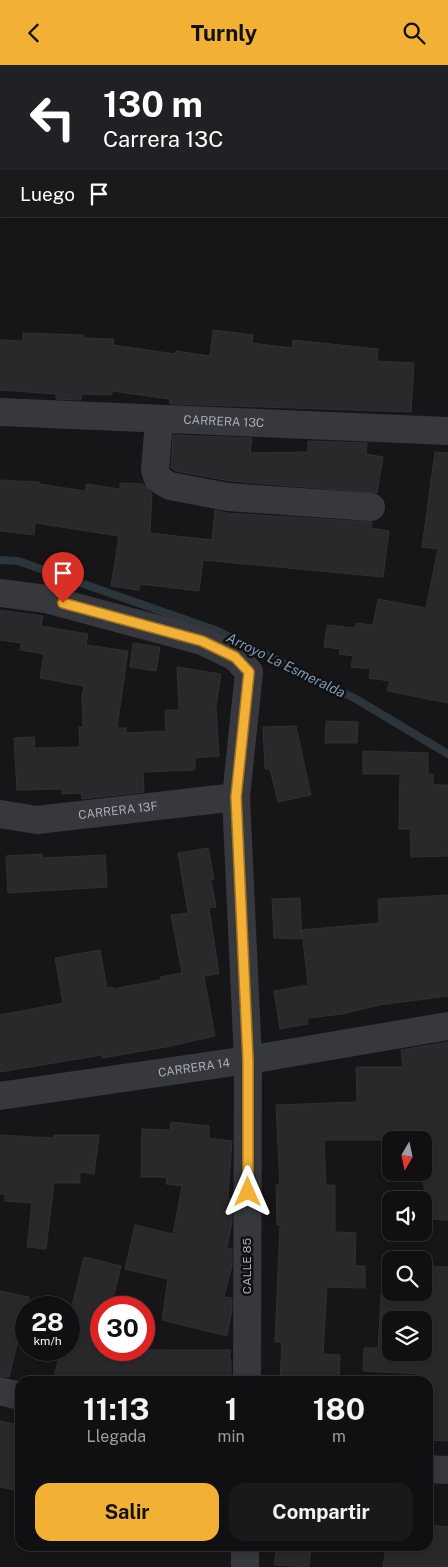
<!DOCTYPE html>
<html lang="es">
<style>
:root{--surface:#101012;--page:#19191b;--text:#f1f3f6;--muted:#9c9d9f;--line:#303032;--accent:#f2b134}
body{margin:0;font-family:"Public Sans",sans-serif;background:var(--page);color:var(--text);height:100vh;display:flex;flex-direction:column;font-size:19px;white-space:nowrap}
*{box-sizing:border-box;margin:0}
p{font-size:16px;color:var(--muted)}
.icon{flex:none;width:28px;height:28px;fill:none;stroke:currentColor;stroke-width:2;stroke-linecap:round;stroke-linejoin:round}
.map{position:relative;flex:1;overflow:hidden}
.panel{position:absolute;left:15px;top:1311px;width:418px;height:175px;display:flex;flex-direction:column;background:var(--surface);border-radius:15px;box-shadow:0 2px 8px #0003,0 0 0 1px var(--line)}
.panel>*{flex:none}
.top-card{position:absolute;left:0px;top:0px;width:449px;height:152px;box-shadow:0 2px 8px #0003,0 0 0 1px var(--line);background:#202124;color:#fff;overflow:hidden}
.needle{width:32px;rotate:189deg}
.buttons{position:absolute;left:382px;top:1066px;display:grid;gap:10px}
.buttons a{display:grid;place-items:center;width:50px;height:50px;border-radius:10px;background:var(--surface);box-shadow:0 2px 8px #0003,0 0 0 1px var(--line);font-size:25px}
.speed{position:absolute;left:15px;top:1231px;display:flex;gap:10px;font-size:25px;font-weight:700;text-align:center}
.speed>*{display:grid;place-content:center;width:65px;height:65px;border-radius:50%;background:var(--surface);box-shadow:0 2px 8px #0003,0 0 0 1px var(--line);line-height:1}
.speed small{font-size:12px;font-weight:400}
.speed .limit{border:8px solid #d22;background:#fff;color:#111}
.pin{position:absolute;display:grid;place-items:center;width:42px;height:42px;color:#fff;margin:-51px -21px;border-radius:50% 50% 50% 0;rotate:-45deg;box-shadow:0 0 5px #0007}
.pin .icon{rotate:45deg}
.me{position:absolute;width:55px;margin:-28px;rotate:0deg;stroke-linejoin:round;filter:drop-shadow(0 0 4px #0008)}
.turn{display:flex;align-items:center;gap:18px;height:105px;padding:0 20px;font-size:22px}
.turn .icon{width:65px;height:65px;stroke-width:2.5}
.turn b{display:block;font-size:35px;line-height:42px}
.then{display:flex;align-items:center;height:48px;padding:0 20px;background:#0003;gap:10px;font-size:19px}
.eta{display:flex;justify-content:space-evenly;align-items:center;height:85px;text-align:center}
.eta b{font-size:30px;font-weight:700;line-height:35px}
.cta{display:flex;gap:10px;margin-top:auto;padding:10px 20px}
.cta a{flex:1;height:58px;border-radius:15px;background:var(--accent);color:#111;font-size:20px;font-weight:700;line-height:58px;text-align:center}
.cta a+a{background:var(--page);color:var(--text)}
header{display:flex;justify-content:space-between;align-items:center;height:65px;padding:0 20px;background:var(--accent);color:#111;font-size:22px;font-weight:700}
.map>svg:first-child{display:block}
</style>
<header><svg class="icon" aria-label="back" viewBox="0 0 24 24"><path d="M15 5l-7 7 7 7"/></svg>Turnly<svg class="icon" aria-label="search" viewBox="0 0 24 24"><circle cx="10" cy="10" r="6"/><path d="M15 15l6 6"/></svg></header>
<div class="map">
<svg width="448" height="1502" viewBox="0 0 448 1502">
<rect width="100%" height="100%" fill="#161618"/>
<g fill="none" stroke-linecap="round" stroke-linejoin="round">
<polyline stroke="#2c353c" stroke-width="8" points="0,495 18,496 218,566 356,634 448,689"/>
</g>
<g fill="#29292c" stroke="#303034" fill-rule="evenodd">
<polygon points="213,265 253,270 252,278 292,283 293,275 378,284 377,296 414,298 411,347 170,339 169,334 112,326 112,330 81,329 81,335 56,334 56,329 0,325 0,275 23,276 23,268 83,270 83,273 114,274 113,280 175,289 176,286 210,291"/>
<polygon points="173,370 252,373 250,388 308,387 308,376 367,378 366,389 383,392 377,428 230,416 176,406 171,403"/>
<polygon points="435,387 448,388 448,638 387,626 390,616 369,613 370,604 351,602 353,591 339,589 340,584 324,582 327,560 355,563 356,558 373,560 378,534 426,543 438,484 422,482"/>
<polygon points="0,415 39,417 39,419 85,426 86,419 120,424 120,418 143,419 152,429 150,468 212,475 215,445 227,448 372,457 371,463 389,466 383,512 203,495 199,526 140,519 139,525 111,521 119,471 35,458 34,470 0,466"/>
<polygon points="0,545 43,551 41,561 88,569 86,580 128,586 117,663 126,663 126,668 166,666 165,645 179,645 177,602 221,609 216,641 219,691 195,693 195,705 143,707 144,727 82,734 81,728 62,729 62,724 17,725 14,673 34,672 35,683 80,682 79,662 83,662 82,632 84,621 40,613 44,589 20,585 21,578 0,575"/>
<polygon points="133,578 160,582 156,606 130,602"/>
<polygon points="326,656 358,657 357,678 325,678"/>
<polygon points="296,661 311,730 278,737 270,704 265,704 263,662"/>
<polygon points="363,686 428,688 428,709 433,710 433,720 448,720 448,791 411,792 410,764 399,764 400,709 363,709"/>
<polygon points="208,783 214,814 211,815 216,842 209,843 219,909 204,911 215,971 166,982 102,993 102,990 0,1007 0,950 63,938 55,893 100,885 107,923 113,922 113,924 161,915 160,912 182,908 171,850 188,848 178,788"/>
<polygon points="42,789 42,793 105,790 107,822 8,828 6,791"/>
<polygon points="448,830 448,931 379,940 343,949 307,953 308,959 280,964 274,926 308,920 302,865 379,858 378,834"/>
<polygon points="300,833 302,874 274,873 272,834"/>
<polygon points="448,977 448,1155 427,1154 427,1134 425,1134 423,1110 422,1108 424,1108 424,1075 324,1075 326,1120 335,1120 335,1167 356,1168 355,1201 365,1201 365,1223 327,1222 323,1289 340,1290 339,1316 280,1316 282,1277 275,1277 280,1160 277,1160 276,1120 280,1120 276,1040 357,1037 356,1002 403,1002 401,985"/>
<polygon points="171,1057 209,1061 209,1073 232,1076 228,1133 232,1134 232,1156 227,1183 232,1184 232,1201 224,1232 232,1233 232,1244 227,1271 162,1255 168,1214 125,1204 135,1160 173,1169 182,1121 166,1119 167,1112 141,1112 142,1064 170,1065"/>
<polygon points="0,1070 54,1073 54,1070 99,1070 94,1109 80,1107 80,1118 54,1118 46,1184 27,1182 32,1138 5,1136 5,1129 0,1129"/>
<polygon points="84,1192 121,1201 111,1242 101,1240 101,1279 100,1285 231,1285 229,1294 231,1295 231,1316 53,1316 61,1285 69,1285 69,1253"/>
<path d="M424,1201L448,1202V1376L428,1375V1316H420V1309L363,1306L364,1283H378L381,1229L407,1230V1228H424ZM391,1255H424V1288H391Z"/>
<polygon points="0,1226 29,1232 9,1312 0,1311"/>
<polygon points="0,1356 20,1360 20,1426 0,1422"/>
<polygon points="428,1460 448,1462 448,1502 383,1502 386,1481 428,1481"/>
<polygon points="277,1481 311,1481 309,1502 274,1500"/>
</g>
<g fill="none" stroke-linecap="round" stroke-linejoin="round">
<g stroke="#37383d" stroke-width="28">
<path id="s1" d="M0,347L448,366"/>
<polyline points="159,355 155,405 158,414 170,421 228,432 371,442"/>
<polyline points="0,528 46,534 202,576 235,592 249,607 236,732 248,995 247,1316"/>
<path id="s2" d="M0,749L37,755L236,732"/>
<path id="s3" d="M0,1031L248,995L448,961"/>
<polyline points="0,1326 20,1331"/>
<polyline points="428,1404 448,1405"/>
<polyline points="245,1502 245,1481"/>
</g>
<g stroke="#45474d" stroke-width="28">
<polyline points="394,0 448,1"/>
<polyline points="189,1 262,0"/>
<polyline points="0,8 1,8"/>
</g>
</g>
<g fill="none" stroke-linecap="round" stroke-linejoin="round">
<g stroke="#9d7322" stroke-width="12">
<polyline id="route" points="63,538 202,576 235,592 249,607 236,732 248,995 248,1127"/>
</g>
<use href="#route" stroke="#f2b134" stroke-width="9"/>
</g>
<g text-anchor="middle" stroke-width="5" stroke-linejoin="round" paint-order="stroke">
<g font-size="12" fill="#a8adb8" stroke="#111113">
<text dy="4" stroke="none"><textPath href="#s1" startOffset="224">CARRERA 13C</textPath></text>
<text dy="4" stroke="none"><textPath href="#s2" startOffset="119">CARRERA 13F</textPath></text>
<text dy="4" stroke="none"><textPath href="#s3" startOffset="196">CARRERA 14</textPath></text>
<text transform="translate(247 1201) rotate(-90)" y="4">CALLE 85</text>
</g>
<g font-size="14" font-style="italic" fill="#7f9bb3" stroke="#111113">
<text transform="translate(286 600) rotate(26)" y="5">Arroyo La Esmeralda</text>
</g>
</g>
</svg>
<div class="buttons">
<a><svg class="needle" viewBox="-14 -14 28 28"><path d="M0-13l5 13h-10z" fill="#e53935"/><path d="M0 13l5-13h-10z" fill="#9c9d9f"/></svg></a>
<a><svg class="icon" aria-label="sound" viewBox="0 0 24 24"><path d="M4 9h4l5-4v14l-5-4H4zM17 9q2 3 0 6"/></svg></a>
<a><svg class="icon" aria-label="search" viewBox="0 0 24 24"><circle cx="10" cy="10" r="6"/><path d="M15 15l6 6"/></svg></a>
<a><svg class="icon" aria-label="layers" viewBox="0 0 24 24"><path d="M12 4l9 5-9 5-9-5zM3 14l9 5 9-5"/></svg></a>
</div>
<div class="speed"><div>28<small>km/h</small></div><div class="limit">30</div></div>
<div class="pin" style="left:63px;top:538px;background:#d93025"><svg class="icon" aria-label="arrive" viewBox="0 0 24 24"><path d="M6 21V4h12l-3 4 3 4H6"/></svg></div>
<svg class="me" style="left:248px;top:1127px" viewBox="-20 -20 40 40"><path d="M0-17L14 15 0 8-14 15z" fill="#f2b134" stroke="#fff" stroke-width="4"/></svg>
<div class="top-card">
<div class="turn"><svg class="icon" aria-label="left" viewBox="0 0 24 24"><path d="M17 20v-9H6M10 6l-5 5 5 5"/></svg><div><b>130 m</b>Carrera 13C</div></div>
<div class="then">Luego<svg class="icon" aria-label="arrive" viewBox="0 0 24 24"><path d="M6 21V4h12l-3 4 3 4H6"/></svg></div>
</div>
<section class="panel">
<div class="eta">
<div><b>11:13</b><p>Llegada</p></div>
<div><b>1</b><p>min</p></div>
<div><b>180</b><p>m</p></div>
</div>
<div class="cta"><a>Salir</a><a>Compartir</a></div>
</section>
</div>
